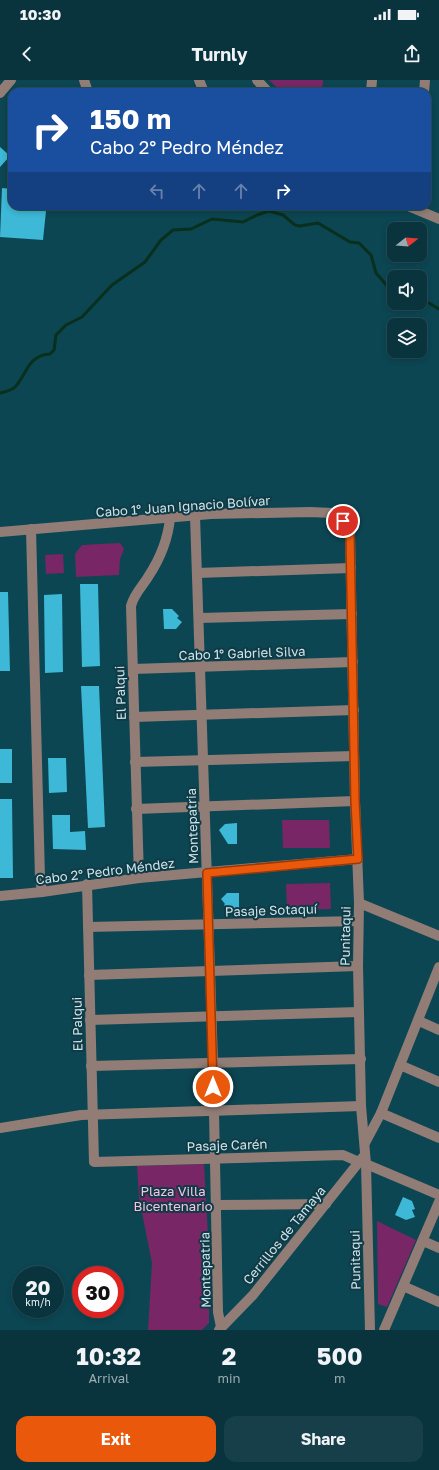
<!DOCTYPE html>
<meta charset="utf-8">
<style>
:root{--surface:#09343e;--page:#173f49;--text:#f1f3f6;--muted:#99aab0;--line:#294f58;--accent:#ea580c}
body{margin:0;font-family:"Golos Text",sans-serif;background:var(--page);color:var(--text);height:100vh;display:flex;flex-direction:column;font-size:15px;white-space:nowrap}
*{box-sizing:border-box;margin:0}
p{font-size:13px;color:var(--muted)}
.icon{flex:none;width:22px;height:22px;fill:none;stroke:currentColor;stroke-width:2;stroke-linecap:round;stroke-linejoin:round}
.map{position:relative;height:1250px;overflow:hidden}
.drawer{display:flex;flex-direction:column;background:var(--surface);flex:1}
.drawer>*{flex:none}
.banner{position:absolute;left:8px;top:8px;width:423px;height:122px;border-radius:12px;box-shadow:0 2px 6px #0003,0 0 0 1px var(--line);background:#1a4fa0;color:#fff;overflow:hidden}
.needle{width:26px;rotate:73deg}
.fabs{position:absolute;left:387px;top:142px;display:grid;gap:8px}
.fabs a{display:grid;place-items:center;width:40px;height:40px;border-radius:8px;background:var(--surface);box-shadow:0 2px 6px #0003,0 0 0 1px var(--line);font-size:20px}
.speed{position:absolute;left:12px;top:1186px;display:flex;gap:8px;font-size:20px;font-weight:700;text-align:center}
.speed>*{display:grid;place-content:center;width:52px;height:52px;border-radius:50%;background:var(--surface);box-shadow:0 2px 6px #0003,0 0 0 1px var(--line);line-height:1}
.speed small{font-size:10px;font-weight:400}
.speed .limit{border:6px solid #d22;background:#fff;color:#111}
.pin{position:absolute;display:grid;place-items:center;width:34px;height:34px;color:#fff;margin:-17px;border:2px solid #fff;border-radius:50%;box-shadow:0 1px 4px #0007}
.me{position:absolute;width:44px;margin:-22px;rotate:0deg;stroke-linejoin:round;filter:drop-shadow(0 0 3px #0008)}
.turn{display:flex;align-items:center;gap:14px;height:84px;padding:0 16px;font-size:18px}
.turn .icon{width:52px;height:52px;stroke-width:2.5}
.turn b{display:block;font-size:28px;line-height:34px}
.lanes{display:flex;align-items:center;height:38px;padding:0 16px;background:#0003;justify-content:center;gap:20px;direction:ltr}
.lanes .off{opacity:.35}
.eta{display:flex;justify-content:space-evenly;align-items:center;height:68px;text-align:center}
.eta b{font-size:24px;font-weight:700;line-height:28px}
.cta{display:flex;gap:8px;margin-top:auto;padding:8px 16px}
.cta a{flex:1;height:46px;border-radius:12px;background:var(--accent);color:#fff;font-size:16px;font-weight:700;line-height:46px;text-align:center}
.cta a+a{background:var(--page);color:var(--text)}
.status{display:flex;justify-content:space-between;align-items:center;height:28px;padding:0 20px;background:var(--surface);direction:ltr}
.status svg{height:11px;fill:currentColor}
header{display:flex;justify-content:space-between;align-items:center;height:52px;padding:0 16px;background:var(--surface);font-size:18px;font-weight:700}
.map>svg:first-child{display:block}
</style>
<div class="status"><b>10:30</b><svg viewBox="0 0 49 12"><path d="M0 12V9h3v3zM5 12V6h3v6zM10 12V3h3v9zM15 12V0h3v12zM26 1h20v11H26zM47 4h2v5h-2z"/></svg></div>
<header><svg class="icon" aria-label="back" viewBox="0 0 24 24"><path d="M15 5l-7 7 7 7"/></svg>Turnly<svg class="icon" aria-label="share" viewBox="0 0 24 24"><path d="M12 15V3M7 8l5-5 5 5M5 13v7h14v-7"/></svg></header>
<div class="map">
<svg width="439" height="1250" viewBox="0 0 439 1250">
<rect width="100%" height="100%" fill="#0c4653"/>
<g fill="#782666">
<polygon points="269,0 323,0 322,12 282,12"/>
<polygon points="120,463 124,469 120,479 119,495 76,497 75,474 82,465"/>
<polygon points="63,474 64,493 46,494 45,475"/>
<polygon points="282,740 329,740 330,768 283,768"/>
<polygon points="330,803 331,829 287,830 286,804"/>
<polygon points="204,1084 209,1172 209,1243 202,1250 148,1250 152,1183 139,1118 137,1086"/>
<polygon points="377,1141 416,1160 387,1227 378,1224"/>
</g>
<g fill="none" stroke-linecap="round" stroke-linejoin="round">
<g stroke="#08301c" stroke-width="3">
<polyline points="420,222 429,223 439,229"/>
<path d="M0,313C4,312 11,311 15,307C27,294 28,275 50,274L54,270L56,255L66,245L82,237L112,205L145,182L161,160L173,150L191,149L212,139L243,142L257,135L269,131L283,135L295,145L300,146L318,143L350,162L359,163L371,175L376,193L394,214"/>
</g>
</g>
<g fill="#3db8d6">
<polygon points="0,67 10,76 0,87"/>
<polygon points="2,108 12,109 12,126 29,126 29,130 46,131 43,160 0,157"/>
<polygon points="80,504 98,504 100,586 82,587"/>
<polygon points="0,512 8,512 10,591 0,591"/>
<polygon points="62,514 63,592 45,593 44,515"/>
<polygon points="163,529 172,529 179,536 177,538 182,542 176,549 164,549"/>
<polygon points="81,606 99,606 105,747 88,748"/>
<rect x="0" y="669" width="12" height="34"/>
<polygon points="48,678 66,678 67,712 49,713"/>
<polygon points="0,719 12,719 13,798 0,798"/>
<polygon points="52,735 70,735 70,752 85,751 86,770 53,769"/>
<polygon points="237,743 237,764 228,764 219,750 225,744"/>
<polygon points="227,813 239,813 239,833 230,833 224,825 225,824 221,819"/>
<polygon points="403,1117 412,1121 415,1129 412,1130 415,1137 406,1140 395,1135"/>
</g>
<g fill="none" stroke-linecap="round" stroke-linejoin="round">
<g stroke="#917d76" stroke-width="10">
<polyline points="84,0 88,12"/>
<polyline points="199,0 204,12"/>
<polyline points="257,0 268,12"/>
<polyline points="371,12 372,0"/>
<polyline points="424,12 425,0"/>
<polyline points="0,13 11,0"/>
<polyline points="408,126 439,139"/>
<polyline points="195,436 213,982 218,1232 221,1247"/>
<polyline points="31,449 40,798 42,812"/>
<polyline points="0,452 211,434 310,432 333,433 343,441 350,455 355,721 359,823 358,886 361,1026 366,1084 370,1250"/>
<polyline points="197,493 351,488"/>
<polyline points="199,538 352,534"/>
<polyline points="133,589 353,582"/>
<polyline points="134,637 354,630"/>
<polyline points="135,682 354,676"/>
<polyline points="136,729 355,721"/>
<path d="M139,798L131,526C134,514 142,507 148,497C160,479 168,459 170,438"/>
<polyline points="87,804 94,1082 343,1075 359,1082"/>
<polyline points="0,816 42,812 139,798 358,779"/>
<polyline points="359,823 439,856"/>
<polyline points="88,847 358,841"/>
<polyline points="89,895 358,886"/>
<polyline points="90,940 359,932"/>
<polyline points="419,941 439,950"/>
<polyline points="400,985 439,1002"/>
<polyline points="91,986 361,979"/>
<polyline points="381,1033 439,1058"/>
<polyline points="0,1048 81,1035 361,1026"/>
<polyline points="365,1063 381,1033 439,887"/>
<polyline points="366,1084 439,1115"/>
<polyline points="216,1125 326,1124"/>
<polyline points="423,1161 439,1168"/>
<polyline points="403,1206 439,1222"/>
<polyline points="219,1250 253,1215 363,1077"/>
<polyline points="384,1250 439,1122"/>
</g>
</g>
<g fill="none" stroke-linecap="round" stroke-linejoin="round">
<g stroke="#983908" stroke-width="10">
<polyline id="route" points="213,1007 207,793 358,779 355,721 350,456 343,441"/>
</g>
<use href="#route" stroke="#ea580c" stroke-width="7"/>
</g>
<g text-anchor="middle" stroke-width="4" stroke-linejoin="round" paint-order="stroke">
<g font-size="13" fill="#cae5ed" stroke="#113a44">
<text transform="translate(183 426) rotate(-4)" y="5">Cabo 1° Juan Ignacio Bolívar</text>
<text transform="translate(242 573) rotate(-2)" y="5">Cabo 1° Gabriel Silva</text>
<text transform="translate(120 613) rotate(-92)" y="5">El Palqui</text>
<text transform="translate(192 746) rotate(-92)" y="5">Montepatria</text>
<text transform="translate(105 791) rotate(-7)" y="5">Cabo 2° Pedro Méndez</text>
<text transform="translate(271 830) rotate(-2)" y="5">Pasaje Sotaquí</text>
<text transform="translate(345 856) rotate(-89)" y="5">Punitaqui</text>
<text transform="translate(77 944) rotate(-91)" y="5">El Palqui</text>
<text transform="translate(227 1065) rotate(-2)" y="5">Pasaje Carén</text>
<text transform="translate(284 1155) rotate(-51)" y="5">Cerrillos de Tamaya</text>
<text transform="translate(355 1180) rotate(-91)" y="5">Punitaqui</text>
<text transform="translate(205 1190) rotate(-91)" y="5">Montepatria</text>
</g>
<g font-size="13" fill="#f3c4e5" stroke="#113a44">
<text x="173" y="1116">Plaza Villa<tspan x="173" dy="15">Bicentenario</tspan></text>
</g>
</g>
</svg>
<div class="fabs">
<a><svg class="needle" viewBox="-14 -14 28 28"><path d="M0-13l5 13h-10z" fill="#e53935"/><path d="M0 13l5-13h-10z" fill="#99aab0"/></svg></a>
<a><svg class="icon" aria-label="sound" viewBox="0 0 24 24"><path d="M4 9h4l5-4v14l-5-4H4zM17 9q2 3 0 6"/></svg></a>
<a><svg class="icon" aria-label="layers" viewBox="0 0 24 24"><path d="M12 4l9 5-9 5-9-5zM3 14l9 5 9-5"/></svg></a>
</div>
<div class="speed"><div>20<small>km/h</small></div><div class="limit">30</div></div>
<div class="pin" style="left:343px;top:441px;background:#d93025"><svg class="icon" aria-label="arrive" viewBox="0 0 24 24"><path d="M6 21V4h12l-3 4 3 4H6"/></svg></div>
<svg class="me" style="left:213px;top:1007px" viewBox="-20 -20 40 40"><circle r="17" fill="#ea580c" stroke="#fff" stroke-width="3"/><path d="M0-11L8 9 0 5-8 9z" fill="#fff"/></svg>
<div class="banner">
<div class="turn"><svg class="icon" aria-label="right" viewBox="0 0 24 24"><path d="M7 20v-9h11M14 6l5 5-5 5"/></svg><div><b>150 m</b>Cabo 2° Pedro Méndez</div></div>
<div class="lanes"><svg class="icon off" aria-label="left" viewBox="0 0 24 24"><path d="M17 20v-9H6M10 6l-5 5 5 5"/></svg><svg class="icon off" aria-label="ahead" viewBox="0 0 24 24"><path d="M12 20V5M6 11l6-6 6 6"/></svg><svg class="icon off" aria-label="ahead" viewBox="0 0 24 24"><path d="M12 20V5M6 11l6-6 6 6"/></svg><svg class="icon" aria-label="right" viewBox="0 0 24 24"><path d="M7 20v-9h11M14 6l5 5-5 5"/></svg></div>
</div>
</div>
<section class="drawer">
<div class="eta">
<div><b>10:32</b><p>Arrival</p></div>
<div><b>2</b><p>min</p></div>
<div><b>500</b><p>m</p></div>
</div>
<div class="cta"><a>Exit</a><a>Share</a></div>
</section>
